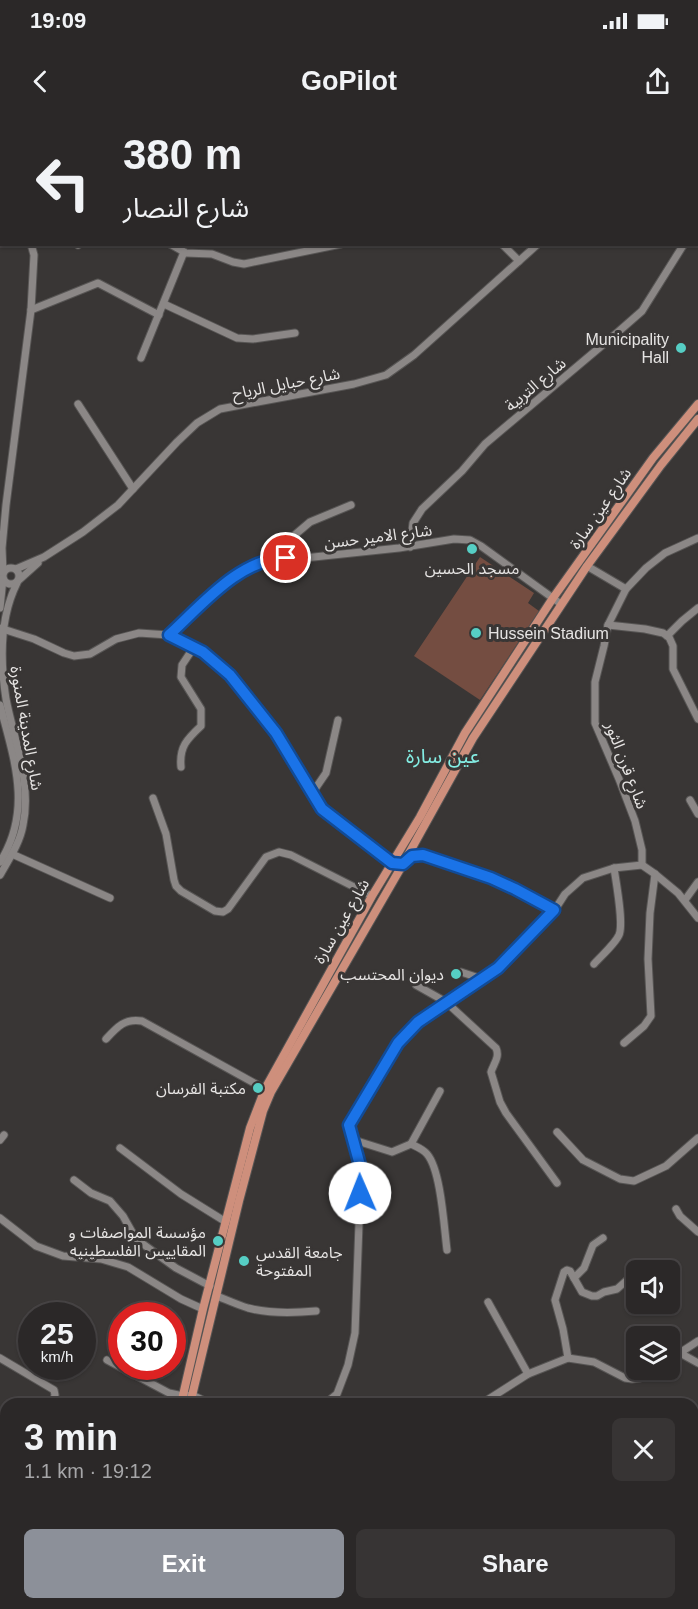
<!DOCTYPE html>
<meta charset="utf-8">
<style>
:root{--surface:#2b2828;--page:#373434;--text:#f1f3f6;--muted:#a6a6a8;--line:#474445;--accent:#8c9099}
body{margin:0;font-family:Helvetica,"Noto Sans Arabic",sans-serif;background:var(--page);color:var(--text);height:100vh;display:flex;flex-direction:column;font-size:22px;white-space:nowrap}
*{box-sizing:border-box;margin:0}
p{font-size:20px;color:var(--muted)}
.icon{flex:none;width:33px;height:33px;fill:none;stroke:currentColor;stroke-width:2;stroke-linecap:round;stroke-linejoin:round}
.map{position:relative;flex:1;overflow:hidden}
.side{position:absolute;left:0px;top:1278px;width:699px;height:212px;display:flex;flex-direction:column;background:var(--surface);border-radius:18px 18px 0 0;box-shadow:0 2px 4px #0004,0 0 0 2px var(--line)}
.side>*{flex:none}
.banner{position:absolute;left:0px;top:0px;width:699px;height:126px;box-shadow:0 2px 4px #0004,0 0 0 2px var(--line);background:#2b2828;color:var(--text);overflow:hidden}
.buttons{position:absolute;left:626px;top:1140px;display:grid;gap:12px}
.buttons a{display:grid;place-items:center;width:54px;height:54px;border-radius:9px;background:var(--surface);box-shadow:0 2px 4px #0004,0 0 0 2px var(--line);font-size:30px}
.speed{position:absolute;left:18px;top:1182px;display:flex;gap:12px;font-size:30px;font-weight:700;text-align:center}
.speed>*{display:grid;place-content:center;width:78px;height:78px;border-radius:50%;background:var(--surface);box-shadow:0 2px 4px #0004,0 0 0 2px var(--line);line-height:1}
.speed small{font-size:15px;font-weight:400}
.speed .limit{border:9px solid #d22;background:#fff;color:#111}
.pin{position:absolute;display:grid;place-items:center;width:51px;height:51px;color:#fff;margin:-26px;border:3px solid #fff;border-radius:50%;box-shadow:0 2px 6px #0007}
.me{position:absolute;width:66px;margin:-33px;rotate:359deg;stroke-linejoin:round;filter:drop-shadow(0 0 4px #0008)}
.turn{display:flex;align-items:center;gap:21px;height:126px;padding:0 24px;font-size:27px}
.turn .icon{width:78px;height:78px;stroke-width:2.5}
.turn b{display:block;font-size:42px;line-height:51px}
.round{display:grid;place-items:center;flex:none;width:63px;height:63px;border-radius:9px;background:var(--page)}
.headline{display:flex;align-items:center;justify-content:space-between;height:102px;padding:0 24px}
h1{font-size:36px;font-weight:700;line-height:45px}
.primary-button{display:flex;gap:12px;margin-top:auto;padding:12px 24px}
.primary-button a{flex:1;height:69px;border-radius:9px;background:var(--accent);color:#fff;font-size:24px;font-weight:700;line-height:69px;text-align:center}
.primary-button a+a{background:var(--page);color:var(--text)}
.status{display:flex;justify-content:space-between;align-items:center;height:42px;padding:0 30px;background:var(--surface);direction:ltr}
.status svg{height:16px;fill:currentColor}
header{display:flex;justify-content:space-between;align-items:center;height:78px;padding:0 24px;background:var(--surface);font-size:27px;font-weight:700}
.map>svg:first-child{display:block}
</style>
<div class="status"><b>19:09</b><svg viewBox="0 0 49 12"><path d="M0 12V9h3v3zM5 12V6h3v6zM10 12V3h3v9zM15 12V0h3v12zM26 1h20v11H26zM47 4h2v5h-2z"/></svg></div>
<header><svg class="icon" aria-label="back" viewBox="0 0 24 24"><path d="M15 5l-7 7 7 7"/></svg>GoPilot<svg class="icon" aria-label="share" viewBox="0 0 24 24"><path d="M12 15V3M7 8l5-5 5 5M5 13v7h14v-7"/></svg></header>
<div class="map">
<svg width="698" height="1489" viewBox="0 0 698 1489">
<rect width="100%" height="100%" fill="#393635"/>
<polygon fill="#744d41" points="480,437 534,473 528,483 539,491 480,580 414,536"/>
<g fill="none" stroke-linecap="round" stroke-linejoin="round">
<g stroke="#575554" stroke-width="9">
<g id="minor">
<polyline points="107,0 110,2"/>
<polyline points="178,0 181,2"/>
<polyline points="315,0 316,2"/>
<polyline points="71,2 72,0"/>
<polyline points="147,2 147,0"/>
<polyline points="433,2 436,0"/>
<polyline points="638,2 638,0"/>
<polyline points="0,55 2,57"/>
<polyline points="698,103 698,102"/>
<polyline points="0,118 2,116"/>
<polyline points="170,124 186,133 212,134 233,142 244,144 341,124"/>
<polyline points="502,124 519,141"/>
<polyline points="78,125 79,124"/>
<polyline points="164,184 237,218 253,219 295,213"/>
<polyline points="31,190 98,163 159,195"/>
<polyline points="141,238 184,132"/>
<polyline points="78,284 133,369"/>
<polyline points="410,427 413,403 422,389 462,351 485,324 618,212 642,191 684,124"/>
<polyline points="273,439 290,419 310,402 351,385"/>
<polyline points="587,446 626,469"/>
<circle cx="11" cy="456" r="8"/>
<polyline points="16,449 44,437 83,412 118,385 177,322 197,303 220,289 354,264 386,255 414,235 538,124"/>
<polyline points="3,453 2,428 6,385 31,190 34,135 31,124"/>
<polyline points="19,460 38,443"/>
<polyline points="0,488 3,459"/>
<polyline points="608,505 645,509 663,513 669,517 673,526 673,549 698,599"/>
<polyline points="0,508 34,519 64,533 74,536 90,534 116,519 139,513 169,515 194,527 222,547 245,572 276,613 322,689 392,743 403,744 412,736 423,734 501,762 554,791"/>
<path d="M169,515C202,484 245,431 295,439L399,428L454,419L470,420L481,426L561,484"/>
<polyline points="667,516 682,501 698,488"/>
<path d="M0,585C14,639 33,690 0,742"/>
<path d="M181,647C179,627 187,619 201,606V589L181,557L182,545L194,527"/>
<polyline points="313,672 326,653 338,600"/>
<polyline points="153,678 166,714 174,760 176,766 181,771 215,791 223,792 228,789 266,737 279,732 291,735 372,776"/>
<polyline points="690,680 698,694"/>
<polyline points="12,734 110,778"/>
<polyline points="642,745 642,730 635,701 619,659 595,603 595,562 604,526 608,505 626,469 646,448 665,433 698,418"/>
<path d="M0,755C9,739 20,723 23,705C32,663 14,620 6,579C0,541 0,497 17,463"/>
<polyline points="685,780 698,762"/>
<path d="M594,844C601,836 615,824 619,815C624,804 616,762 614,748"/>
<polyline points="461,852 476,857 479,860"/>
<path d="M416,865L446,882L496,928C500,937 494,943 491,952L500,982L506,993L557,1063"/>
<path d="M106,919C117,907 125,898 142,901L265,969"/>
<polyline points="624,923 644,906 651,896 648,839 650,793 655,754"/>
<polyline points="557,1012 583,1040 620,1059 634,1061 666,1046 698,1018"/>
<polyline points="0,1020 4,1015"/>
<path d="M354,1020L392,1032L411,1024C417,1027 423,1029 427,1034C441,1050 444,1107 447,1130"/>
<polyline points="411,1024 440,971"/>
<polyline points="120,1028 181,1074 226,1102"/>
<polyline points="74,1060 91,1073 110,1081 123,1096 136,1119 176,1148 210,1166"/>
<polyline points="676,1089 680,1096 698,1112"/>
<polyline points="0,1098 36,1126 63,1136 101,1139 128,1147 181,1179 203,1189"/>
<polyline points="574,1158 584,1148 593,1125 603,1118"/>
<path d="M217,1176C227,1180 238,1185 248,1188C270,1194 294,1193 316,1191"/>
<polyline points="488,1182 528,1254"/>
<polyline points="680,1233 698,1243"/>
<polyline points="0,1238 54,1270 55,1275 52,1284"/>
<polyline points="568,1238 563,1209 555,1180 564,1152 567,1150 570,1151 582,1172 592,1176 597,1176 604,1172 617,1169 635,1153"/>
<polyline points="107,1240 169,1273 183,1276 192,1275 211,1284"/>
<polyline points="669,1240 698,1221"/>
<polyline points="364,1282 366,1284"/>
<polyline points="325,1284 337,1274 348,1245 355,1213 361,1049 349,1005 398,923 418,901 498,848 554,791 565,774 583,758 614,748 642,745 655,754 678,773 698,798"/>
<polyline points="481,1284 528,1254 568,1238 594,1242 625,1258 632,1259 640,1258 655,1250"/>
<polyline points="0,1355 6,1356"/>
<polyline points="423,1484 427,1489"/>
<polyline points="267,1489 271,1484"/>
</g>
</g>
<g stroke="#575554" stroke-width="10">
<g id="major">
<polyline points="181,1284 203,1189 250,1008 265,969 372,776 420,697 465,613 553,478 653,338 698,284"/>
<polyline points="190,1284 239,1081 263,991 271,972 403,744 473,618 587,446 661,345 698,299"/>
<polyline points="141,1489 141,1484"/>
<polyline points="150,1489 151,1484"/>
</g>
</g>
<use href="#minor" stroke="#8b8786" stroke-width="7"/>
<use href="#major" stroke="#ce8f7c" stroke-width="8"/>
</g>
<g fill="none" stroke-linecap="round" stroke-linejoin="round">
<g stroke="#114b97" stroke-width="15">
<path id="route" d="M286,438C240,438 201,486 169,515L203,532L230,555L276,613L322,689L392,743L403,744L412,736L423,735L491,758L515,769L554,790L498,848L418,902L398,923L349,1005L361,1049L360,1073"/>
</g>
<use href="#route" stroke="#1a73e8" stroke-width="10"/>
</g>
<g fill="#56cec4" stroke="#393635" stroke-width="2">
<circle cx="681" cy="228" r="6"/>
<circle cx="472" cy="429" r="6"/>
<circle cx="476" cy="513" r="6"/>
<circle cx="456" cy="854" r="6"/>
<circle cx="258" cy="968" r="6"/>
<circle cx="218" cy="1121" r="6"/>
<circle cx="244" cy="1141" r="6"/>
</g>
<g text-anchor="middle" stroke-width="6" stroke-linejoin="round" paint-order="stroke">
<g font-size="16" fill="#e6e4e3" stroke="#393635" text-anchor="end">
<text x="669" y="225">Municipality<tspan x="669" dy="18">Hall</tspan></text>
<text x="472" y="454" text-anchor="middle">مسجد الحسين</text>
<text x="488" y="519" text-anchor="start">Hussein Stadium</text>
<text x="444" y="860">ديوان المحتسب</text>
<text x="246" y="974">مكتبة الفرسان</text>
<text x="206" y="1118">مؤسسة المواصفات و<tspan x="206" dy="18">المقاييس الفلسطينيه</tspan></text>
<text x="256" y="1138" text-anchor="start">جامعة القدس<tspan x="256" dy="18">المفتوحة</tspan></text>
</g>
<g font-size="16" fill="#e6e4e3" stroke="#393635">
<text transform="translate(286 263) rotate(-11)" y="6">شارع حبايل الرياح</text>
<text transform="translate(535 264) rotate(-40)" y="6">شارع التربية</text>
<text transform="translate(600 388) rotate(-55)" y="6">شارع عين سارة</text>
<text transform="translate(378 416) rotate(-7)" y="6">شارع الامير حسن</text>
<text transform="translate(27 608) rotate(80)" y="6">شارع المدينة المنورة</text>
<text transform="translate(627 645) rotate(69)" y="6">شارع قرن الثور</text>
<text transform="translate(341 801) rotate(-60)" y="6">شارع عين سارة</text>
</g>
<g font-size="20" fill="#84eee4" stroke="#393635">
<text x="443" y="643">عين سارة</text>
</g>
</g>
</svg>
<div class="buttons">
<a><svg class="icon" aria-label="sound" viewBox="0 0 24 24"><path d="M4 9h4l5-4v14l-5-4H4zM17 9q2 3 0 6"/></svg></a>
<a><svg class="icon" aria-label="layers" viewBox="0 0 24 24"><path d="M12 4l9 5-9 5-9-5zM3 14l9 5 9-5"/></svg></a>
</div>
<div class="speed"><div>25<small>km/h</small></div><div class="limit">30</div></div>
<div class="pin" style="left:286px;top:438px;background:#d93025"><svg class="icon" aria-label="arrive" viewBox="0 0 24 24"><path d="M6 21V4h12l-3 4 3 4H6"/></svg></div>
<svg class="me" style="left:360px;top:1073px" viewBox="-20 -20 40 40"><circle r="19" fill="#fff"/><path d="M0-13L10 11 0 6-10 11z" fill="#1a73e8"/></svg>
<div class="banner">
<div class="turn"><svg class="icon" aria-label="left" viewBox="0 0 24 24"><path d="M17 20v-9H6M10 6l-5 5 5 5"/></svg><div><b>380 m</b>شارع النصار</div></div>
</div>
<section class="side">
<div class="headline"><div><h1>3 min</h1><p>1.1 km · 19:12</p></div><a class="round"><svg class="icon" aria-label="close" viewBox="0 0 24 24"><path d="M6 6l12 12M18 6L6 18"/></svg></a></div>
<div class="primary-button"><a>Exit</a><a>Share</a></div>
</section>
</div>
